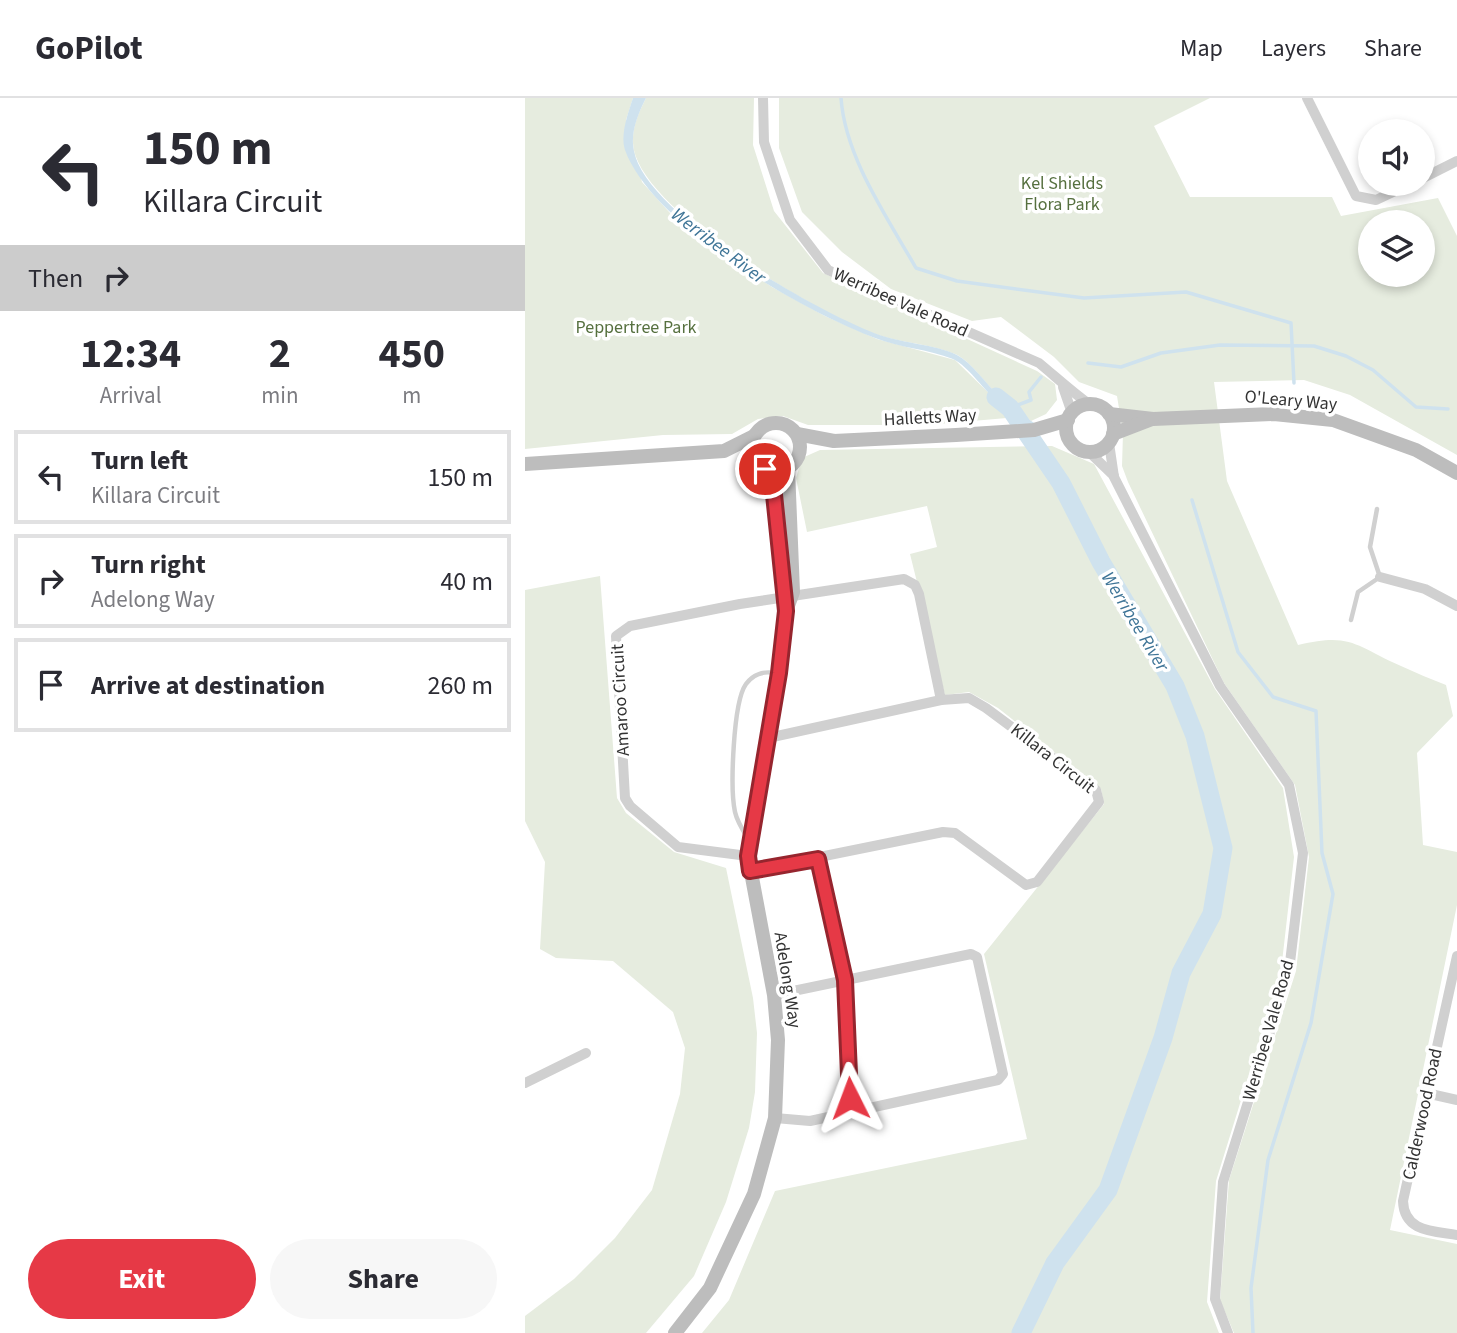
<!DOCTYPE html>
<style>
:root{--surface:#fff;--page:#f7f7f7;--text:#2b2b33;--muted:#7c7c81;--line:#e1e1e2;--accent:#e63946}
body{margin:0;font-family:"Source Sans 3",sans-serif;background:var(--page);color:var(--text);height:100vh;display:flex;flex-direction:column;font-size:26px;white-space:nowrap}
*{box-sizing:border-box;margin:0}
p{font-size:23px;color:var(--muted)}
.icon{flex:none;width:38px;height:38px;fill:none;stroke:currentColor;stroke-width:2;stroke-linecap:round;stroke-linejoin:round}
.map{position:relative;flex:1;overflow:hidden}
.panel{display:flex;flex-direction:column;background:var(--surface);width:525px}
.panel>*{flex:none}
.hud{background:#fff;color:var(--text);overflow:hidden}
.controls{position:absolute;left:833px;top:21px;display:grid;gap:14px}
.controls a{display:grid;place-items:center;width:77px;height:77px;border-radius:50%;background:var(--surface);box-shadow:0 4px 10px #0003;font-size:35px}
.pin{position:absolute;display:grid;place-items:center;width:60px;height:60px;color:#fff;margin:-30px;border:4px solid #fff;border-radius:50%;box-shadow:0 2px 7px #0007}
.me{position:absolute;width:77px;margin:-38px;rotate:357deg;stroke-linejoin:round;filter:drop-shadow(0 0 5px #0008)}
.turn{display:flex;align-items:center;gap:24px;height:147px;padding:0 28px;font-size:32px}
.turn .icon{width:91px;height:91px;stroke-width:2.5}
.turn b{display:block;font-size:49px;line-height:60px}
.then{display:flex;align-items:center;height:66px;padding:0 28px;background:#0003;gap:14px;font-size:26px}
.eta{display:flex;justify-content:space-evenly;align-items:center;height:119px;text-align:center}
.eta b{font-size:42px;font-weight:700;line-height:49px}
.cta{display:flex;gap:14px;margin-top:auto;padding:14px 28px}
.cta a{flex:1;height:80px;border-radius:42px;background:var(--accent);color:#fff;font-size:28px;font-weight:700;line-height:80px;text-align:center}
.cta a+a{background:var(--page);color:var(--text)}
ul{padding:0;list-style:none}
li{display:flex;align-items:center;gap:21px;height:94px;margin:0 14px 10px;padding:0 14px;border:4px solid var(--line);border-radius:0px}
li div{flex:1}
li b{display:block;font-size:26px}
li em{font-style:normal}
header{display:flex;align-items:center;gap:42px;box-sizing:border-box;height:98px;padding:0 35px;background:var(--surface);border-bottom:2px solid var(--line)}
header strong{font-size:33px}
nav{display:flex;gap:38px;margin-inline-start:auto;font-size:24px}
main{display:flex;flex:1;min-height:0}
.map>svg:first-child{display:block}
</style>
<header>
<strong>GoPilot</strong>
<nav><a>Map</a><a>Layers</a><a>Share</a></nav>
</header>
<main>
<section class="panel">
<div class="hud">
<div class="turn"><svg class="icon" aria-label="left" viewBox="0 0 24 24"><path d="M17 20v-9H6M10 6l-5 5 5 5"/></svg><div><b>150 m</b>Killara Circuit</div></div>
<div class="then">Then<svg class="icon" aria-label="right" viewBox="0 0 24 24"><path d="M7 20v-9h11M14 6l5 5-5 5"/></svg></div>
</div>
<div class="eta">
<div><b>12:34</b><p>Arrival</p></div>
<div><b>2</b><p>min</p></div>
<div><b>450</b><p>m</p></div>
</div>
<ul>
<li><svg class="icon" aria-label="left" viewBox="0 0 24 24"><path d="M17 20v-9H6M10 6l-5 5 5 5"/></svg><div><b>Turn left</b><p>Killara Circuit</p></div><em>150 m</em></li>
<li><svg class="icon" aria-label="right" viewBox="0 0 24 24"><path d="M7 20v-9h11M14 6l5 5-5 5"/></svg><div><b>Turn right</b><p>Adelong Way</p></div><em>40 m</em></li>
<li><svg class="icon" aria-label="arrive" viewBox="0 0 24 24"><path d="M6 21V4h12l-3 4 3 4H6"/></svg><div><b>Arrive at destination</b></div><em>260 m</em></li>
</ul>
<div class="cta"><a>Exit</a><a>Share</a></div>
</section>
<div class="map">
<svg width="932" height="1235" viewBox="0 0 932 1235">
<rect width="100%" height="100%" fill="#fff"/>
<g fill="#e6ecdf" fill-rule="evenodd">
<polygon points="0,0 108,0 101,22 117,84 155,126 247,189 300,218 352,241 430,262 472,303 493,319 402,327 283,327 258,318 233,321 207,336 138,337 0,351"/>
<path d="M121,0H229L228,47L249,113L298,175L512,273L530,286L532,302L521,316L506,323C496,315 486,308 476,300C463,289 445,262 430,256C406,246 378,245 353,237C296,218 110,109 108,45C107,29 114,14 121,0Z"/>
<path d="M254,0H685L629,28L665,99H807L816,118L913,100L932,138V357L825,297L779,282L689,284L702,383L773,547C827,534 830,548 876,568C891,575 906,581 921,587L928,618L892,655L898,747L932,754V807L865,1132L932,1146V1235H709L695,1202L704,1082L771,873L784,759L770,687L699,585L603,384L597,368L598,335L592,298L554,284L529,259L476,219L447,223L366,191L317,154L277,114L254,50ZM845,124H898V177H845Z"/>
<polygon points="527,348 569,366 690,591 758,690 769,759 756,873 691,1083 682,1204 694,1235 177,1235 204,1202 250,1093 502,1041 459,856 579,706 576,691 473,610 444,594 420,597 385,456 412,449 402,408 282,434 271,380 277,360 295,352"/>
<polygon points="75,478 92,700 101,715 149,754 201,770 228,900 232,935 230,994 224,1030 201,1104 169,1178 121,1235 0,1235 0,1218 49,1181 90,1140 127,1092 155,996 160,950 148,914 88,863 31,860 15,851 20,764 0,723 0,492"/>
</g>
<path fill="#cfe2ee" d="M108,0H121C114,14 107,30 108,46C110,112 292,213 349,235C373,245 410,246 432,257C447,265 461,286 474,298C485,309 499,318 512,327L508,330C496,321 482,312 470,301C457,290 443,268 428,261C403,251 375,250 350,240C278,213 127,127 100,52C95,37 103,15 108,0Z"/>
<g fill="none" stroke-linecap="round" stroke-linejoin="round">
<g stroke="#cfe2ee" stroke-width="3.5">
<path d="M316,0C320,59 362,119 391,170L432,183L559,200L661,194L766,225L769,285"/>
<polyline points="563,265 596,269 636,255 695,247 789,248 821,258 848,272 891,309 923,311"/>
<polyline points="485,310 506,302 504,294 516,279"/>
<polyline points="667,402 713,554 748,599 791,613 797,755 808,796 786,925 743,1062 726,1190 728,1235"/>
</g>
<polyline stroke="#cfe2ee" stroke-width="19" points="471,299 485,310 536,385 576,464 650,588 670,638 698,750 687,816 656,875 638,940 583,1092 530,1165 496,1235"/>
<g stroke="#d0d0d0" stroke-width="4.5">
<polyline points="826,522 833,494 855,479 845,449 852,411"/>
<path d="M222,739C217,731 212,723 210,714C205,691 208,604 221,586C228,576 239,573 250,575"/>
<polyline points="293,761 320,882 326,1013"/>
</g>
<g stroke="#d0d0d0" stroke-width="10">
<path d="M238,0L239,44L265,122L303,172L514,265C531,279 546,293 564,306"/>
<polyline points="782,0 831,98 851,102 885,86"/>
<polyline points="898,80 932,63"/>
<polyline points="538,289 547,315"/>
<polyline points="584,345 589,379 695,588 764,687 778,755 764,873 698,1084 690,1201 703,1235"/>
<polyline points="563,353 589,378"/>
<polyline points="855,479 900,491 932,508"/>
<polyline points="223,758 153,749 105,708 100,700 91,538 105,528 215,506 379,481 390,487 394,496 416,602"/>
<polyline points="225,773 418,734 430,735 501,787 512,784 574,704 571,692 461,610 444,600 416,602 243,640"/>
<path d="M932,858L878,1103C879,1134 908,1133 932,1137"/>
<polyline points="249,897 446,856 452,859 478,976 473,982 285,1023 250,1020"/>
<polyline points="0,985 61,955"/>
<polyline points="901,995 932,1002"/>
</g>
<g stroke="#bdbdbd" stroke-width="14">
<circle cx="565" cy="330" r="24"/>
<polyline points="584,316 628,321 749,316 808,322 891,352 932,375"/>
<circle cx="251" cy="349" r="24"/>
<polyline points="272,336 309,343 431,337 509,332 543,322"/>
<polyline points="588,336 627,321"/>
<polyline points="0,366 199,353 229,338"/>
<polyline points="239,371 248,387 258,488"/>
<polyline points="150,1235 185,1190 229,1096 250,1020 253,942 249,897 223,758 254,575 261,513 268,494 263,371"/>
</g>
</g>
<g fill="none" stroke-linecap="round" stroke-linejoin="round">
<g stroke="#96252e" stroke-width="18">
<polyline id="route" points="240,371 248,387 261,513 254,575 223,758 225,773 293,761 320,882 325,1000"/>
</g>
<use href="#route" stroke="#e63946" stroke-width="12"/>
</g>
<g text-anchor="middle" stroke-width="7" stroke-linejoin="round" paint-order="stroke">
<g font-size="18" fill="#56703f" stroke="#fff">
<text x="537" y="91">Kel Shields<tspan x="537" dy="21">Flora Park</tspan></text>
<text x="111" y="235">Peppertree Park</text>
</g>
<g font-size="18" fill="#333" stroke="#fff">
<text transform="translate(376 204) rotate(24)" y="6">Werribee Vale Road</text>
<text transform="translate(766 302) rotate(5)" y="6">O'Leary Way</text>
<text transform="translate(405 319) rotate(-3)" y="6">Halletts Way</text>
<text transform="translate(95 602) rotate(-93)" y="6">Amaroo Circuit</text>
<text transform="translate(528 660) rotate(38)" y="6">Killara Circuit</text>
<text transform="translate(263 882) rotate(81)" y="6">Adelong Way</text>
<text transform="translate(743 932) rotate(-74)" y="6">Werribee Vale Road</text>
<text transform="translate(897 1016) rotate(-78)" y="6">Calderwood Road</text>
</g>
<g font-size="19" font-style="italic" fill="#3f7597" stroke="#fff">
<text transform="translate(194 147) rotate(37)" y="7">Werribee River</text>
<text transform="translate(611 523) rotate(59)" y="7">Werribee River</text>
</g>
</g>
</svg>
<div class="controls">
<a><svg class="icon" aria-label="sound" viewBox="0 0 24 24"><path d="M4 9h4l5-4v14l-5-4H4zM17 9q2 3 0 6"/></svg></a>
<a><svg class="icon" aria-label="layers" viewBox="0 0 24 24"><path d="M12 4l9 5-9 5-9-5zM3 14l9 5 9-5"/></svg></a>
</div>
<div class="pin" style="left:240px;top:371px;background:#d93025"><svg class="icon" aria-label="arrive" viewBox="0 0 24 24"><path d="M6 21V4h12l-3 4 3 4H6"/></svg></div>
<svg class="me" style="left:325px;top:1000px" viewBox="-20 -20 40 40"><path d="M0-17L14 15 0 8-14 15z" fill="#e63946" stroke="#fff" stroke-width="4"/></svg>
</div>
</main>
